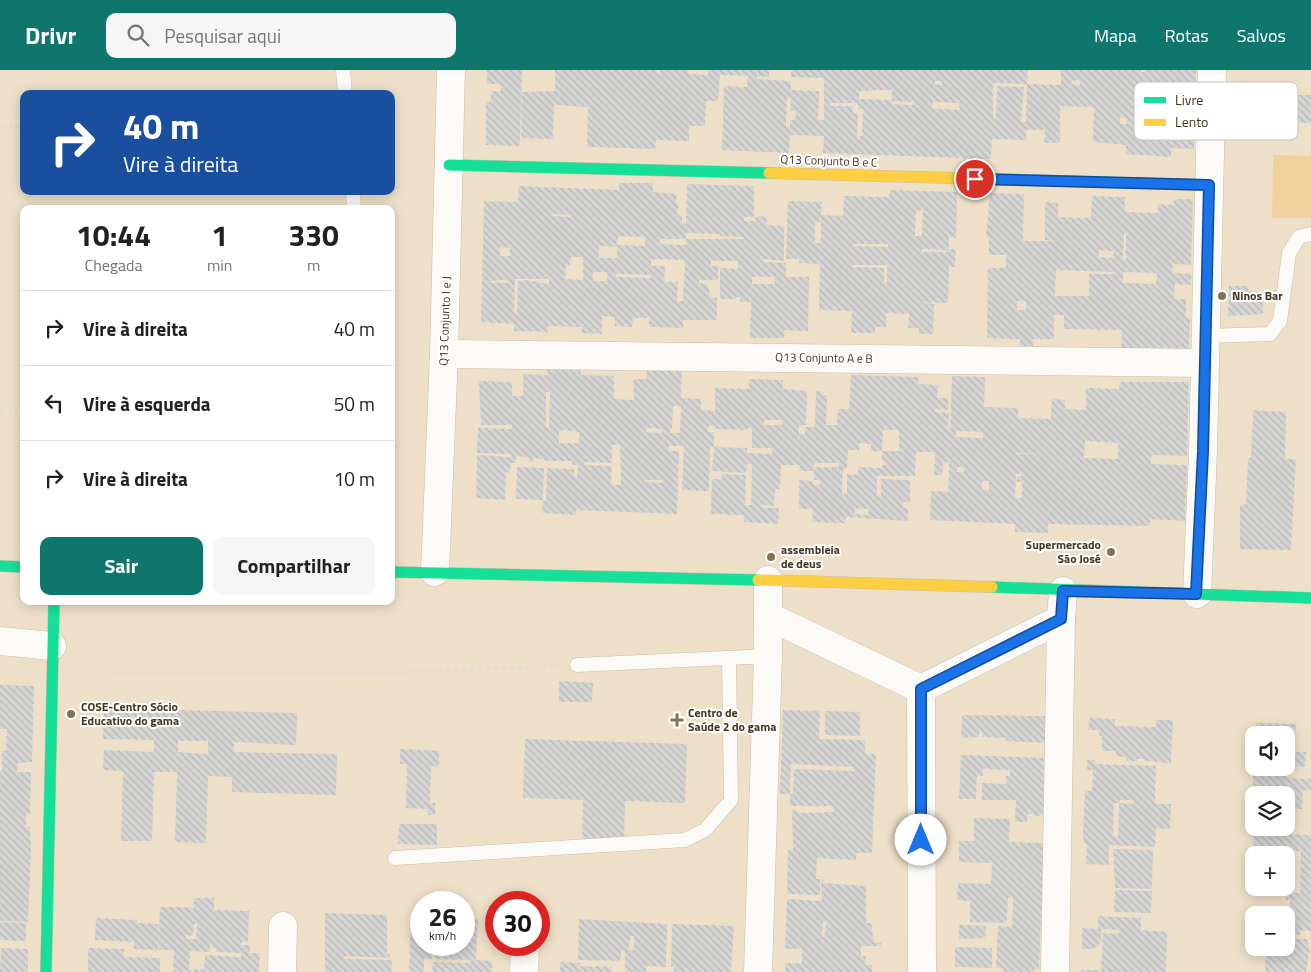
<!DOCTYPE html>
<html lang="pt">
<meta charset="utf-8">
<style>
:root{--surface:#fff;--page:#f6f6f6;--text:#202124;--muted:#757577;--line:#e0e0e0;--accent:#0f766e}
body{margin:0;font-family:"Titillium Web",sans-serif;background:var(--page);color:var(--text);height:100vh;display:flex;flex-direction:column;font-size:19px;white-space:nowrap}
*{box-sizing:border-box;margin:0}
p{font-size:16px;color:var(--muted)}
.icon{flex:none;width:28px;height:28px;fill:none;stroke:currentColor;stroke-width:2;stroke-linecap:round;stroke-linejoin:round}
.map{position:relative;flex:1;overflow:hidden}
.details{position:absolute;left:20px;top:135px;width:375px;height:400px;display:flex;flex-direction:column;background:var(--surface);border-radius:10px;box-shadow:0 2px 12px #0003}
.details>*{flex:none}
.top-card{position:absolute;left:20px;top:20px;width:375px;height:105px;border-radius:10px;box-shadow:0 2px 12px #0003;background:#1a4fa0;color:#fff;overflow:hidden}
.buttons{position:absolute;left:1245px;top:656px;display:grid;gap:10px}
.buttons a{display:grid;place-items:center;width:50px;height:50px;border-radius:10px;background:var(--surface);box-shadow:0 2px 12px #0003;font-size:25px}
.speed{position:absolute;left:410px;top:821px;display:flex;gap:10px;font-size:25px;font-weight:700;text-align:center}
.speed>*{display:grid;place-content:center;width:65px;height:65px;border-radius:50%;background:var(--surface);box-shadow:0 2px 12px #0003;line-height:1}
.speed small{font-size:12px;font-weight:400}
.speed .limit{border:8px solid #d22;background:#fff;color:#111}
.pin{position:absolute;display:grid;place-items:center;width:42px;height:42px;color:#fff;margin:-21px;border:2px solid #fff;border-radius:50%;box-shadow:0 1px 5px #0007}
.me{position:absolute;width:55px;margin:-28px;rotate:0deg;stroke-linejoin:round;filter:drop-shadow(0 0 4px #0008)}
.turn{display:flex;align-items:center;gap:18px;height:105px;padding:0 20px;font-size:22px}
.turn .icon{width:65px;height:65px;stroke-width:2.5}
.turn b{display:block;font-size:35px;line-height:42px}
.eta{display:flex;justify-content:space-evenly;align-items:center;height:85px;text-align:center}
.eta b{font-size:30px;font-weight:700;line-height:35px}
.primary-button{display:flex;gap:10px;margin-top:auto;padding:10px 20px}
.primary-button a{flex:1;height:58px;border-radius:10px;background:var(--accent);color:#fff;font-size:20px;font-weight:700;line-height:58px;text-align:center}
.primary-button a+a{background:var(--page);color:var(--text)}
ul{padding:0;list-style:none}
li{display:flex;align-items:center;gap:15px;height:75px;padding:0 20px;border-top:1px solid var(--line)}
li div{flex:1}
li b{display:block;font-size:19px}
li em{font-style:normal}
header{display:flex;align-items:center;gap:30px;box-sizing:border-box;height:70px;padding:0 25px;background:var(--accent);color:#fff}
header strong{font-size:24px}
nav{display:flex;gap:28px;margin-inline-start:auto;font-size:18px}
.search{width:350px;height:45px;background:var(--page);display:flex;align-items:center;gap:12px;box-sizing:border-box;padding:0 18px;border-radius:10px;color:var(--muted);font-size:19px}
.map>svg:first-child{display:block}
</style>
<header>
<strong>Drivr</strong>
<div class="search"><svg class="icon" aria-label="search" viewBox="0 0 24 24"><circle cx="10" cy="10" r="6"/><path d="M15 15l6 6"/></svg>Pesquisar aqui</div>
<nav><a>Mapa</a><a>Rotas</a><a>Salvos</a></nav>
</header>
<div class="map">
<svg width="1311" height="902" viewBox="0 0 1311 902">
<defs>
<pattern id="building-back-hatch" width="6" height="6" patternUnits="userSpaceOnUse" patternTransform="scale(1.25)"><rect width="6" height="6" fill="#d5d5d3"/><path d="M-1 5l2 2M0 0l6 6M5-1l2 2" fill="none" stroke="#b8b7b5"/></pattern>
</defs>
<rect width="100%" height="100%" fill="#eee0c8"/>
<polygon fill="#f1d29e" points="1273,85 1311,86 1311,148 1272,148"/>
<g fill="url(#building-back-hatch)" fill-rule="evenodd">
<polygon points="487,0 522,0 520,76 486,75 486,32 491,32 491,21 501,21 501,14 487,14"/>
<path d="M555,0H657V3L660,4V0H689V4L708,5V0H769V7L757,6V9L791,11V20L819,21L818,50H824V8L791,7V0H1028L1027,14L993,13V49H996L997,16L1024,17L1021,52H1026L1027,14L1061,15V0H1141V2H1145V0H1196L1195,42H1176V44L1174,42L1173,45H1161V56H1165V50H1176V44L1195,43L1194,79L1171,78V87L1126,84V75L1093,72L1094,37L1060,36V73H1044L1045,60H1026V70L992,69L991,89L823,83L824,66L790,65L789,83L722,80L724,16L747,17L748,6L724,5H720L718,31H706L705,56H689V71L656,70L655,79L587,77L588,37L554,35L553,69L521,68L522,22L555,21ZM1080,10V15L1071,14L1072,11ZM935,11H942V15L935,14ZM880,20H892V30L859,29V21ZM787,28H791L790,41H796L795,50H790V57H786ZM892,31L913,32V35L892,34ZM933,32L959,33L960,40L932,39ZM830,33H858V39H863L862,66H859V69H857L858,43H853V36H830ZM1120,48H1127V54H1120Z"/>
<polygon points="1286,25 1311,25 1311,53 1285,52"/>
<path d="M619,113H653V122L677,124L676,133H679L677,145L682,146V153L686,154L687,114L754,116V147H744V151H754L755,147L766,146L767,155L784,156V191L763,189V192L786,193V207H809L808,261L784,260V268H750L751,228L750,232H740V227H736V229H721L720,224V198L738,199V191H719L711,190V196H718V210H699V213L708,214L710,227L717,228V250H683V258L649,257V248H633L632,257L615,256V247L602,246V264L582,263V257L548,256V262L514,261V254L481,252L484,131L518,132L519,116L619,120ZM551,144L571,145V147L551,146ZM686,163L720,164V166L744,167L743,169H686V175L660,174V169H686ZM618,166L645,167V176L617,175ZM599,176L617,177V188H599ZM500,177L510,178V186H500ZM571,187H583V210L565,209L566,194L570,195ZM651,189L685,190L683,231H677L678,212H664L665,196H651ZM593,202H607V211H593ZM616,204L650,205L651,208L616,207ZM752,207H775V214H752ZM515,209H549V214L527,210L518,211L517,243H514ZM502,210H507L509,213L485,212Z"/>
<path d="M890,120L957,122L956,168L949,167V179H956L955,197H949L948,233L920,232L934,234L933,264H919V258H908L909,244L886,243V257H875V263H851L852,241L819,240L820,194L799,193V189H786L788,131L822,132L821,145L843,146L844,126L889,127ZM923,140L922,166H915L916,141ZM815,152H821V173H815ZM854,174H888V177L854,176ZM922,179L946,180L947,182H922ZM853,195H887V213H884V198L853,197Z"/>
<path d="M990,123L1024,124L1023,171H1057L1045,170V132L1058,133V147L1091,148L1092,126L1125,127V142L1158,143V134L1174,135V129H1193L1191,195L1175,194L1173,192L1172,203L1191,204V215L1175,214L1174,229H1186V248H1190L1189,280L1121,278L1122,260L1064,259V245H1054V269H1033V276H1020V269L987,268L988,198H1006V185H989V167H986ZM1124,163H1126V190H1123ZM1099,180L1114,181L1113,188L1099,187ZM1056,200L1114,202V204H1089V226H1055ZM1123,202L1157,203L1156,214L1123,213ZM1017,231H1026V240H1017Z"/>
<polygon points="1229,216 1248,216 1248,221 1263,222 1263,244 1228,246"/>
<path d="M547,296L581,297V305L614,306V329L634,330L633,309H647V298L682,299L681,328L701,329V340L715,341V318L749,319V309L783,310V319L807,321L806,355H799V364H805V357H815L816,321L824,322L823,325H827L826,355H837L838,339H849L851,305L918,307V314L938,315L937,328H948V340L935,339V342L949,343L948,360H950L952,306L985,307L984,337L1018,338V348L1051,349L1052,329L1065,330V339L1086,340V318L1119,319L1120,312H1189L1187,386L1152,385L1151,389V394L1187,395L1185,451L1150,449V456L1048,454V463L1015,462V454L930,450L931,421L948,422L949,392H943L942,405H934L935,382H916L915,406H877V426L881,427V409L910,410V432H903V438H908V451L846,447L845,453L812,452L813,439H799V410L814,411L813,415H820V410H814V401H799L800,395H781L780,419H775L774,436L762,435L761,438H779L778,454L744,452V445L711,444L712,409H722V404L746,405L745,435H751L752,394H747L746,403L712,401L714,377H710L709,421L682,420L684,376H669V381H679L677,444L576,440V445L542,443L543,431H546L547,398L574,399V407H577L578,395H572V391H544V389L533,388V392H529L530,388L524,387L516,386V393H511L510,403L506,402L505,430L476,428L477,385L511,387V384L477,383L478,358L512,359V355H481L479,311L512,312V326H523V304L547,305ZM546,322H550L549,357H546ZM673,336H681L680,363H670V359H672ZM764,350H782V355H764ZM708,356H714L717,359L748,360V358H752V378H772V384L747,383V378L714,377V362H708ZM647,358L663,359L662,363L646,362ZM559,360L579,362V373H559ZM883,360H899V381H882V390H885V395H882V398L858,397V405L847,404V424H842L843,399H846L847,396L848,380H859V373L871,374V381H882ZM956,361L983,362V368L956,367ZM1085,371L1118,373V389L1084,388ZM612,375H620L621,415H611L612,396L584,395V392L612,393ZM1016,383L1043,384H1016ZM814,393H839V397H814ZM957,397H964V402H957ZM1016,404H1022V406H1017V412H1022V428H1015ZM644,410H663V413L645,412ZM982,411H989V420H982ZM855,438L869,439L868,445L855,444Z"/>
<polygon points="1253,340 1286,342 1285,389 1296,389 1291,480 1240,479 1240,435 1246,434 1248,388 1251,388"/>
<polygon points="517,397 544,398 543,430 516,429"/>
<polygon points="562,611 593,613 592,632 559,632 559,612"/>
<polygon points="0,615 34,616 32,692 18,693 17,702 31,702 30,744 26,744 26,757 30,757 31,779 28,852 0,851 0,701 2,701 2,681 6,681 7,659 0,659"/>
<path d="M104,638L297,643L296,675L234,672V682L337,684L336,725L232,722V707L208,706L206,773L175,772L177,702H154L152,771H121L123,701L103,700L104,680L154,682V670L103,669ZM178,671H208V684L178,682Z"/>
<polygon points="783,640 820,641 819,669 865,670 865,684 876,684 872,783 856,783 856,790 817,788 816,809 820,809 820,825 787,824 788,780 793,780 792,742 793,740 801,743 833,742 833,736 790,736 790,724 793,724 794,699 854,701 854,697 791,694 790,724 780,724"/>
<polygon points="825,641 860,642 860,666 825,665"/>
<polygon points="962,645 1046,646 1045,673 1005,671 1006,668 982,667 982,662 979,662 979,667 961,668"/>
<polygon points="1089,648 1115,649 1115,656 1156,657 1156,650 1173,650 1171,693 1144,691 1144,689 1137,689 1137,691 1126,691 1126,687 1116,686 1116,681 1102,681 1102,666 1099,666 1100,660 1088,660"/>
<polygon points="1256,653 1296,654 1294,680 1286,680 1286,665 1256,665"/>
<polygon points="525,669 687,674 685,733 625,731 624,774 582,774 583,730 523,728"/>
<polygon points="400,679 439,681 439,696 431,696 430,733 435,733 435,745 428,745 428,739 406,738 407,694 400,694"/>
<polygon points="1286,682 1306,682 1305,697 1286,696"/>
<polygon points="961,685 1044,688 1043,745 1034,747 1034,744 1027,744 1027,752 1015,752 1016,730 982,730 982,713 1006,714 1006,706 1010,706 1010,700 983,699 983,706 977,706 976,729 959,729"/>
<path d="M1087,690H1095V694L1156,696L1155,734H1171L1170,759L1156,758L1155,777L1109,775V795L1086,794L1087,774H1084L1083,763L1085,721H1092L1093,700H1087ZM1120,730H1134V734L1120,733ZM1114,733H1119L1118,767L1113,766Z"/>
<polygon points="1253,698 1287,698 1286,708 1311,709 1311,721 1303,720 1302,739 1290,739 1290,736 1286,735 1286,725 1253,725"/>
<polygon points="974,748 1010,749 1009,772 1044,773 1039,900 1034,899 1034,902 1003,902 1003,898 996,898 998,856 1012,857 1013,829 1008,828 1007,853 970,852 970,831 957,830 958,813 991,814 992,793 959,792 959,771 974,771"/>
<polygon points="399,754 437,754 437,775 398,774"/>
<path d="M1254,764L1269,766L1270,764L1311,765V861L1300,860V865H1286V844H1290V830H1286V822L1252,821V818H1286V785H1253ZM1294,781H1301L1300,823H1294L1295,804L1292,797Z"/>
<polygon points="1113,779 1153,780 1152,819 1115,818"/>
<path d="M821,809L824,810V813L866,816V853H871L874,873H881V876H861V886H866L865,895H872V902H785V893H802V879H785L787,829L822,831ZM823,851L826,852L825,867H822Z"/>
<polygon points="1115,820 1152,821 1151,843 1114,842"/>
<path d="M194,828H214V840L249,841L248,872H242L241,875H250V883H260L259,902H194V899H204L205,885L241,887V883L216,882V878H212V875L210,874V882L190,881L189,899H192V902H173L174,880H159V868L158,880L134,879V872L95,870L96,848L137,850V853L158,854L159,862L160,837H191L194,839ZM194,854H197L196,869H186V865L193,866Z"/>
<polygon points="325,843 387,845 387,884 390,884 390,888 344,886 344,889 392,890 391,902 325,902"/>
<polygon points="411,846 421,847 421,875 433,875 432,889 424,889 424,902 409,902"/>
<polygon points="1098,846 1141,848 1141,860 1167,862 1166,902 1101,902 1103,863 1119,864 1119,860 1101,859 1101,872 1094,879 1082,879 1082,858 1098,859"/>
<polygon points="464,848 478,848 476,890 492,891 492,902 432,902 433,892 470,893 471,890 435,889 436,875 464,875"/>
<path d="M579,849L667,854L666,897L646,896V902H625V881H621L620,891L578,890ZM630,866H634V880H629Z"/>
<polygon points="0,852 26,853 26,871 0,870"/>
<polygon points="672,854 734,856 731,902 674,902 674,897 671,897"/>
<polygon points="959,855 986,856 985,868 959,869"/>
<polygon points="1286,869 1307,869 1310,880 1306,902 1265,902 1266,878 1286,878"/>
<polygon points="955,877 992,878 992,898 955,897"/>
<polygon points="1,878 28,879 28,902 0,902"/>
<polygon points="88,878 124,879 123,887 160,888 160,902 88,902"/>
<polygon points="560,892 580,893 579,896 594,897 594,902 560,902"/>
<polygon points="595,896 612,897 612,902 595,902"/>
<rect x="1081" y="900" width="19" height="2"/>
</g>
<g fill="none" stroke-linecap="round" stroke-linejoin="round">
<g stroke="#cabda8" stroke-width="15">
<g id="lane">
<polyline points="343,0 345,24"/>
<polyline points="353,121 354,139"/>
<polyline points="1205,266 1270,264 1280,251 1289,183 1299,167 1311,164"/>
<polyline points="577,595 768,586"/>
<polyline points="395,788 685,770 705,760 731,730 729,588"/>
</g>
</g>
<g stroke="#cabda8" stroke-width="29">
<g id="street">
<polyline points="444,284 1203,293"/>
<polyline points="435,502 444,284 451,0"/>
<polyline points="1197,524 1203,381 1212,0"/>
<polyline points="768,546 921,619"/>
<polyline points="0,571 52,576"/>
<polyline points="921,619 922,902"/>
<polyline points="921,619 1061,549"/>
<polyline points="282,902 283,856"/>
<polyline points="524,902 525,875"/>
<polyline points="758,902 768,586 768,510"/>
<polyline points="1055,902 1061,549 1063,521"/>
</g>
</g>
<g stroke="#cabda8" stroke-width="12">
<g id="fast">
<polyline points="449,95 769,103"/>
<polyline points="1062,111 1209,115"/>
<polyline points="0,496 24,497"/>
<polyline points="391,502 758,510"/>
<polyline points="992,517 1311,528"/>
<polyline points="46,902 54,531"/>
</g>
</g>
<g stroke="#cabda8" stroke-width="12">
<g id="slow">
<polyline points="769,103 1062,111"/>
<polyline points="758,510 992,517"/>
</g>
</g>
<g stroke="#e0dbd3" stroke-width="3" stroke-dasharray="4 4" stroke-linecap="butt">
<polyline points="0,58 24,57"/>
<polyline points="0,341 24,340"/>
<polyline points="77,602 383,603 560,596"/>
</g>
<use href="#lane" stroke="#fcfaf7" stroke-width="14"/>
<use href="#street" stroke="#fcfaf7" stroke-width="28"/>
<use href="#fast" stroke="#16e098" stroke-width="11"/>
<use href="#slow" stroke="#ffcf43" stroke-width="11"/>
</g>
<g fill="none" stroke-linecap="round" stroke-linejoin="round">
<g stroke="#114b97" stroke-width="12">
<polyline id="route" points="921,770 921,619 1061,549 1063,521 1196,524 1203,381 1209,115 975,109"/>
</g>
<use href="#route" stroke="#1a73e8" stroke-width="9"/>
</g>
<g fill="#7f725b" stroke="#fff" stroke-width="2">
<circle cx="1222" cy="226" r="5"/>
<circle cx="1111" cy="482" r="5"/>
<circle cx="771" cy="487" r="5"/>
<circle cx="71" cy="644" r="5"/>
<path d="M674.5 642.5h5v5h5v5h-5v5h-5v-5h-5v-5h5z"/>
</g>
<g text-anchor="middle" stroke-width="4" stroke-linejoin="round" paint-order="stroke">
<g font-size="12" fill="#433620" stroke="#fff">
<text transform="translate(829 91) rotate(2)" y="4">Q13 Conjunto B e C</text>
<text transform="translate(445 251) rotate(-88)" y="4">Q13 Conjunto I e J</text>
<text transform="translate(824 288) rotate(1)" y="4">Q13 Conjunto A e B</text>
</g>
<g font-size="12" font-weight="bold" fill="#433620" stroke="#fff" text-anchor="start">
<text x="1232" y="230">Ninos Bar</text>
<text x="1101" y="479" text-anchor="end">Supermercado<tspan x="1101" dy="14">São José</tspan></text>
<text x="781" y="484">assembleia<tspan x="781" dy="14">de deus</tspan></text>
<text x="81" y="641">COSE-Centro Sócio<tspan x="81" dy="14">Educativo do gama</tspan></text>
<text x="688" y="647">Centro de<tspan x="688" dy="14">Saúde 2 do gama</tspan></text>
</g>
</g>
<rect x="1134" y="12" width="164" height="58" rx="8" fill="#fff" stroke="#c7c3bc" stroke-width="1"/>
<rect x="1144" y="27" width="22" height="6" fill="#16e098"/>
<rect x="1144" y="49" width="22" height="7" fill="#ffcf43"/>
<g font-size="14" fill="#433620">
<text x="1175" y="35">Livre</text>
<text x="1175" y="57">Lento</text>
</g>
</svg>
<div class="buttons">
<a><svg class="icon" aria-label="sound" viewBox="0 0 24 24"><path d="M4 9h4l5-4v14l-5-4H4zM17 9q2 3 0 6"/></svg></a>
<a><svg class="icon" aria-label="layers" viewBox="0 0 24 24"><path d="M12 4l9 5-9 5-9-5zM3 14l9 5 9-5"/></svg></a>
<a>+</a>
<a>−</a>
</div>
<div class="speed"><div>26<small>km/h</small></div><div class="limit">30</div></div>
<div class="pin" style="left:975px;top:109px;background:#d93025"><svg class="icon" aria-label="arrive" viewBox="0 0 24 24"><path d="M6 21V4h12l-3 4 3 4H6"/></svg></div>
<svg class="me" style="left:921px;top:770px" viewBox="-20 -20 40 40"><circle r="19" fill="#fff"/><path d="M0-13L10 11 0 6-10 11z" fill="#1a73e8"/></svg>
<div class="top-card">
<div class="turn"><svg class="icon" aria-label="right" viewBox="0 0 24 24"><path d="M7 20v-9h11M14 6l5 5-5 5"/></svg><div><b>40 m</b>Vire à direita</div></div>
</div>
<section class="details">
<div class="eta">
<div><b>10:44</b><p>Chegada</p></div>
<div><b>1</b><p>min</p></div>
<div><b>330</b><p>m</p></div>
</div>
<ul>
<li><svg class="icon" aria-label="right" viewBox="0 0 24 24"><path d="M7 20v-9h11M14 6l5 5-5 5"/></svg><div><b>Vire à direita</b></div><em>40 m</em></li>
<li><svg class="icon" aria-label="left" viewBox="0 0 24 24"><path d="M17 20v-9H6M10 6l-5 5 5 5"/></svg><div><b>Vire à esquerda</b></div><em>50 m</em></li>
<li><svg class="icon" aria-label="right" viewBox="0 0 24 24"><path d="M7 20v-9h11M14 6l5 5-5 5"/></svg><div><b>Vire à direita</b></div><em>10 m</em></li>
</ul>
<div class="primary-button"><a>Sair</a><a>Compartilhar</a></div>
</section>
</div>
